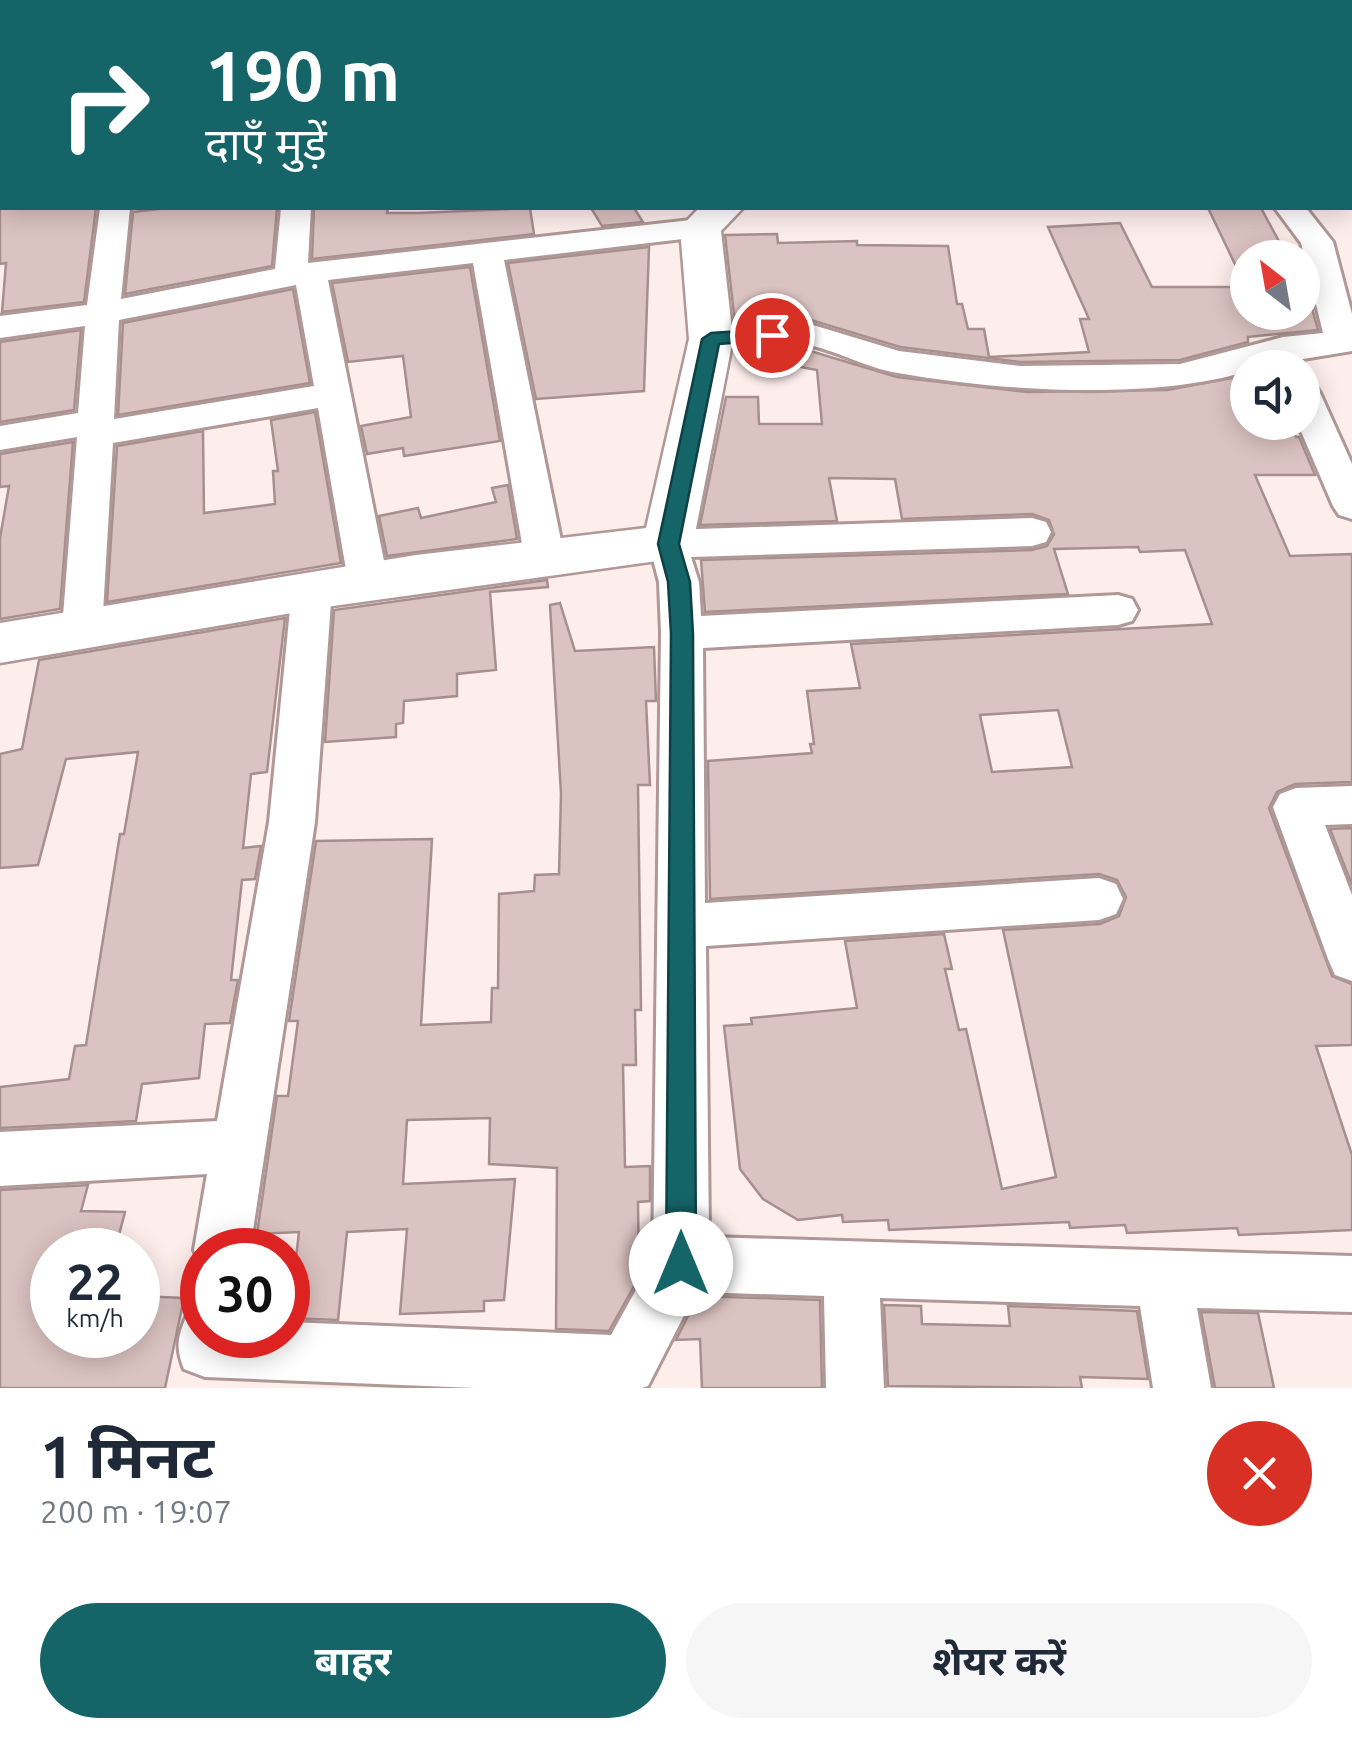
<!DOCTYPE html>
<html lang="hi">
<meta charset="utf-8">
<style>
:root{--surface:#fff;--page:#f6f6f7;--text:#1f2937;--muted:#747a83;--accent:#156468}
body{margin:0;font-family:Ubuntu,"Noto Sans Devanagari",sans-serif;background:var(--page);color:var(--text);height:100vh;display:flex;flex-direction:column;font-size:38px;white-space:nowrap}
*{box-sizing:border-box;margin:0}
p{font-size:32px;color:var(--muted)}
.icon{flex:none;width:55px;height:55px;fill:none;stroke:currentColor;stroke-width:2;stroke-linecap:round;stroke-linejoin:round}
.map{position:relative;height:1388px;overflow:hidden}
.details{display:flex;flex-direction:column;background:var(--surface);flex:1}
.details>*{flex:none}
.hud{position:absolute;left:0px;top:0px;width:1352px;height:210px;box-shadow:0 5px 25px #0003;background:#156468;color:#fff;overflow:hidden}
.needle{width:65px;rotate:329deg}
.buttons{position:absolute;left:1230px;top:240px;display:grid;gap:20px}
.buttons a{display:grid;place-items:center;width:90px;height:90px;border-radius:50%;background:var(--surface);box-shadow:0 5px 25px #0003;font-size:50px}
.speed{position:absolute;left:30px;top:1228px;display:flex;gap:20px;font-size:50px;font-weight:700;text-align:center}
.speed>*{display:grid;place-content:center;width:130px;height:130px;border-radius:50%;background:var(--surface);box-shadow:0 5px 25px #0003;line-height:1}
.speed small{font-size:25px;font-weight:400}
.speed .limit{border:15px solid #d22;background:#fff;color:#111}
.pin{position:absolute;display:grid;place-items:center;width:85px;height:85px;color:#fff;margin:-42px;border:5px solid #fff;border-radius:50%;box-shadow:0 2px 10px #0007}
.me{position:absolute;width:110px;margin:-55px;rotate:0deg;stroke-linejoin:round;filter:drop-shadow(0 0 8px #0008)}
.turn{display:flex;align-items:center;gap:35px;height:210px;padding:0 40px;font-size:45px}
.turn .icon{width:130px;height:130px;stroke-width:2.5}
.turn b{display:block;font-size:70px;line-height:85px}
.round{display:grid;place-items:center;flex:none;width:105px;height:105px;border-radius:52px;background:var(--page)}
.summary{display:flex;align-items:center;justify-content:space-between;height:170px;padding:0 40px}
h1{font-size:60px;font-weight:700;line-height:75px}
.action{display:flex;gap:20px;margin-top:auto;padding:20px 40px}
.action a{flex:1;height:115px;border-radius:60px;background:var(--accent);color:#fff;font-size:40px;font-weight:700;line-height:115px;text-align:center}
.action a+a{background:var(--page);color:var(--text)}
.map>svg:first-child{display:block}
</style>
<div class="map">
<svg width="1352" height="1388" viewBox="0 0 1352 1388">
<rect width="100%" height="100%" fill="#fdeeec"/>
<g fill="#dbc3c1" stroke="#a78f8e" stroke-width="2.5" fill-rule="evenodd">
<polygon points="0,208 96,208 84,302 2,312 6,263 0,264"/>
<polygon points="168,208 277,208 272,266 125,294 133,212"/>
<polygon points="314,208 388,208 387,213 418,213 530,208 534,234 312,259"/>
<polygon points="591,208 634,208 643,222 602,226"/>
<polygon points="1208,208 1261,208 1281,245 1290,245 1296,258 1248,258 1248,312 1302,312 1302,272 1318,330 1248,337 1248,342 1180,360 1020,362 900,347 804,318 735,323 725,235 777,234 778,243 857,241 857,245 948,246 957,304 962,304 968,329 984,329 989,357 1089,352 1080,319 1089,319 1048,227 1120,223 1152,287 1246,287"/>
<polygon points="649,247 644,391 536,399 508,263"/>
<polygon points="470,267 500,441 404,456 403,448 367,454 361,426 411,417 403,356 348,362 332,283"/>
<polygon points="293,289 310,383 118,415 123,323"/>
<polygon points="81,330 74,410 0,422 0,342"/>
<path d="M797,347L897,377L1027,392L1167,390L1248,375V422H1288L1296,437H1299L1315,475H1255L1290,556L1352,554V782L1295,784L1277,792L1269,808L1332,976L1352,984V1045L1316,1046L1352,1155V1230L1239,1235L1237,1228L1127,1233L1125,1225L1070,1228L1069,1222L889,1230L888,1220L843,1222L842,1215L798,1220L763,1199L740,1169L724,1026L752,1024L751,1018L857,1008L845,941L944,934L952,969H945L959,1030L966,1029L1002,1189L1056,1177L1003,930L1100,924L1119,916L1126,897L1117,880L1099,874L710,899L708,761L812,753L810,744H814L807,691L860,688L851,644L1212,624L1185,550L1140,552L1138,547L1054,549L1068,594L705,612L701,560L1032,550L1047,546L1054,534L1049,520L1032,514L902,519L895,479L829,478L837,521L700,525L726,397H758L759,424H822L817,370L790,365ZM1058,710L1072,767L992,772L980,715Z"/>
<polygon points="315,412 341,563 107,602 117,446 203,431 204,513 275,504 273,471 278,471 271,420"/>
<polygon points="73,442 60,609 0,619 0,538 9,486 0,487 0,454"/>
<polygon points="508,485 517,539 387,556 379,516 418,508 421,518 496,502 492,488"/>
<polygon points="547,580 548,587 490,592 496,670 457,674 457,696 404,701 403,723 396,724 396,737 325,742 334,610"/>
<polygon points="560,603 575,651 654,647 656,701 646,701 650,785 638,785 641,1010 635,1010 636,1065 623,1065 625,1167 650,1166 650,1201 638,1202 639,1277 609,1331 556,1329 557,1168 489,1164 490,1118 407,1120 403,1184 515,1179 504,1300 484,1301 484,1311 400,1314 407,1229 347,1232 338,1320 289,1318 299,1232 257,1234 277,1096 288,1096 298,1021 289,1021 316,841 432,839 421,1025 491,1022 492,988 498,988 499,894 534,891 535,875 559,874 561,794 550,605"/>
<polygon points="285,618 267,772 251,774 243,848 261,846 255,879 242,880 231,980 238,980 230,1023 205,1024 199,1078 142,1084 136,1121 0,1128 0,1087 69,1079 75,1046 86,1045 120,834 124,834 138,752 66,759 38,865 0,868 0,754 22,749 39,660"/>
<polygon points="1352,828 1352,885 1330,829"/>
<polygon points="88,1185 81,1211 125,1212 115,1250 52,1250 52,1335 138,1335 138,1296 184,1298 165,1388 0,1388 0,1190"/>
<polygon points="698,1296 820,1300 822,1388 702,1388 700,1339 676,1340"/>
<polygon points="884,1305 921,1306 922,1324 1010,1326 1008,1306 1137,1311 1148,1379 1080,1377 1082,1388 888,1386"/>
<polygon points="1201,1312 1258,1313 1274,1388 1215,1388"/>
</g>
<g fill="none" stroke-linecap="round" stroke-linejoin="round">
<g stroke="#af9896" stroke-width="6">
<g id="street">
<polygon points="387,0 413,0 414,2 388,2"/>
<polygon points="527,0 553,0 554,2 528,2"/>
<polygon points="1111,0 1139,0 1140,2 1113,2"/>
<polygon points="1266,0 1293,0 1294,2 1268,2"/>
<rect x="1350" y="36" width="2" height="18"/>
<polygon points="2,116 2,134 0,135 0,117"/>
<rect x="0" y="157" width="2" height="18"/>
<path d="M100,208H130L121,299L275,269L281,208H311L308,263L700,219L711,221L716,228L711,235L700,237L504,260L564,555L558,565L544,569L530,565L524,555L473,263L328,280L388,581L382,591L368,596L354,591L348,581L318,408L113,443L102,629L96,640L82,645L68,640L62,629L77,437L0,450V426L78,413L85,326L0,338V316L87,305ZM296,285L314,386L114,419L119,320Z"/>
<path d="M1275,208H1306L1333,242L1352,314V351L1248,368V371C1152,401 997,391 898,373C865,368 835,349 803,344C775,340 739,348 711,350L699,347L694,339L699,331L711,328L803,322L899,351L1020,366L1180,364L1283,337L1323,333L1301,243Z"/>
<polygon points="1302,382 1315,385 1320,393 1352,464 1352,519 1339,515 1333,506 1297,422 1302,422"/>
<path d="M1032,518L1046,522L1051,532L1046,542L1032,546L691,557L699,582L701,616L1118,595L1132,599L1138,610L1132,621L1118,625L703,648L705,903L1099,878L1116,884L1123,899L1116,914L1099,920L706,946L709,1237L1352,1256V1312L1197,1308L1211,1388H1153L1140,1306L880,1298L884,1388H826L824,1296L696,1292L648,1386L642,1388H475L205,1377L184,1369C175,1347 178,1336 187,1315L202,1308V1335H288V1322L611,1335L653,1259L661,633L659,582L649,544L654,534L668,530Z"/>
<polygon points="312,574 326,579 332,589 315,822 250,1250 202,1250 202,1270 194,1250 207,1174 0,1186 0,1132 217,1121 269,822 292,589 298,579"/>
<polygon points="1352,786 1352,824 1325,825 1352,895 1352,981 1335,975 1328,959 1273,807 1280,794 1296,788"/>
</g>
</g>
<g stroke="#af9896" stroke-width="5">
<g id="secondary">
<polygon points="733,0 767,0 768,2 734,2"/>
<polygon points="699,208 743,208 721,231 733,339 693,544 686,557 333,606 0,663 0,623 416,555 646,528 689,339 680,228"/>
</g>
</g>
<use href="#street" fill="#fff" fill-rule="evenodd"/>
<use href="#secondary" fill="#fff" fill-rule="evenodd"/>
</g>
<polygon fill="#156468" stroke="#0e4144" stroke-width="2.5" points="772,329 779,331 779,339 719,344 679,544 690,582 693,634 696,1264 691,1275 681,1279 670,1275 666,1264 671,634 668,582 658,544 702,339 711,333"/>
</svg>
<div class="buttons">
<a><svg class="needle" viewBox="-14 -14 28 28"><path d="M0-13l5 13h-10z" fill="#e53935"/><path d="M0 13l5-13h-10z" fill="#747a83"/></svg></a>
<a><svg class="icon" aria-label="sound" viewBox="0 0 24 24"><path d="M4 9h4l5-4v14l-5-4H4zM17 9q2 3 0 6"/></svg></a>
</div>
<div class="speed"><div>22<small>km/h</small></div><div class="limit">30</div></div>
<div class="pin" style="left:772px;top:335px;background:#d93025"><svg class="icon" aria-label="arrive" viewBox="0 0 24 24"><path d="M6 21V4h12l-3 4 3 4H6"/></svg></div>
<svg class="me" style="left:681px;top:1264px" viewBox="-20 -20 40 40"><circle r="19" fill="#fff"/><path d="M0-13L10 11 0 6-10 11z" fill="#156468"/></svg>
<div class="hud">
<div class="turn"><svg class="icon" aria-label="right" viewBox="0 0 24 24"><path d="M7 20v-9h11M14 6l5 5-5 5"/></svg><div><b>190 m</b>दाएँ मुड़ें</div></div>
</div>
</div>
<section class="details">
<div class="summary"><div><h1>1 मिनट</h1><p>200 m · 19:07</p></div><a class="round" style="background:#d93025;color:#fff"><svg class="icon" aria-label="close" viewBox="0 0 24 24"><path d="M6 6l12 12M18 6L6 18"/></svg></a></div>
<div class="action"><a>बाहर</a><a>शेयर करें</a></div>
</section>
